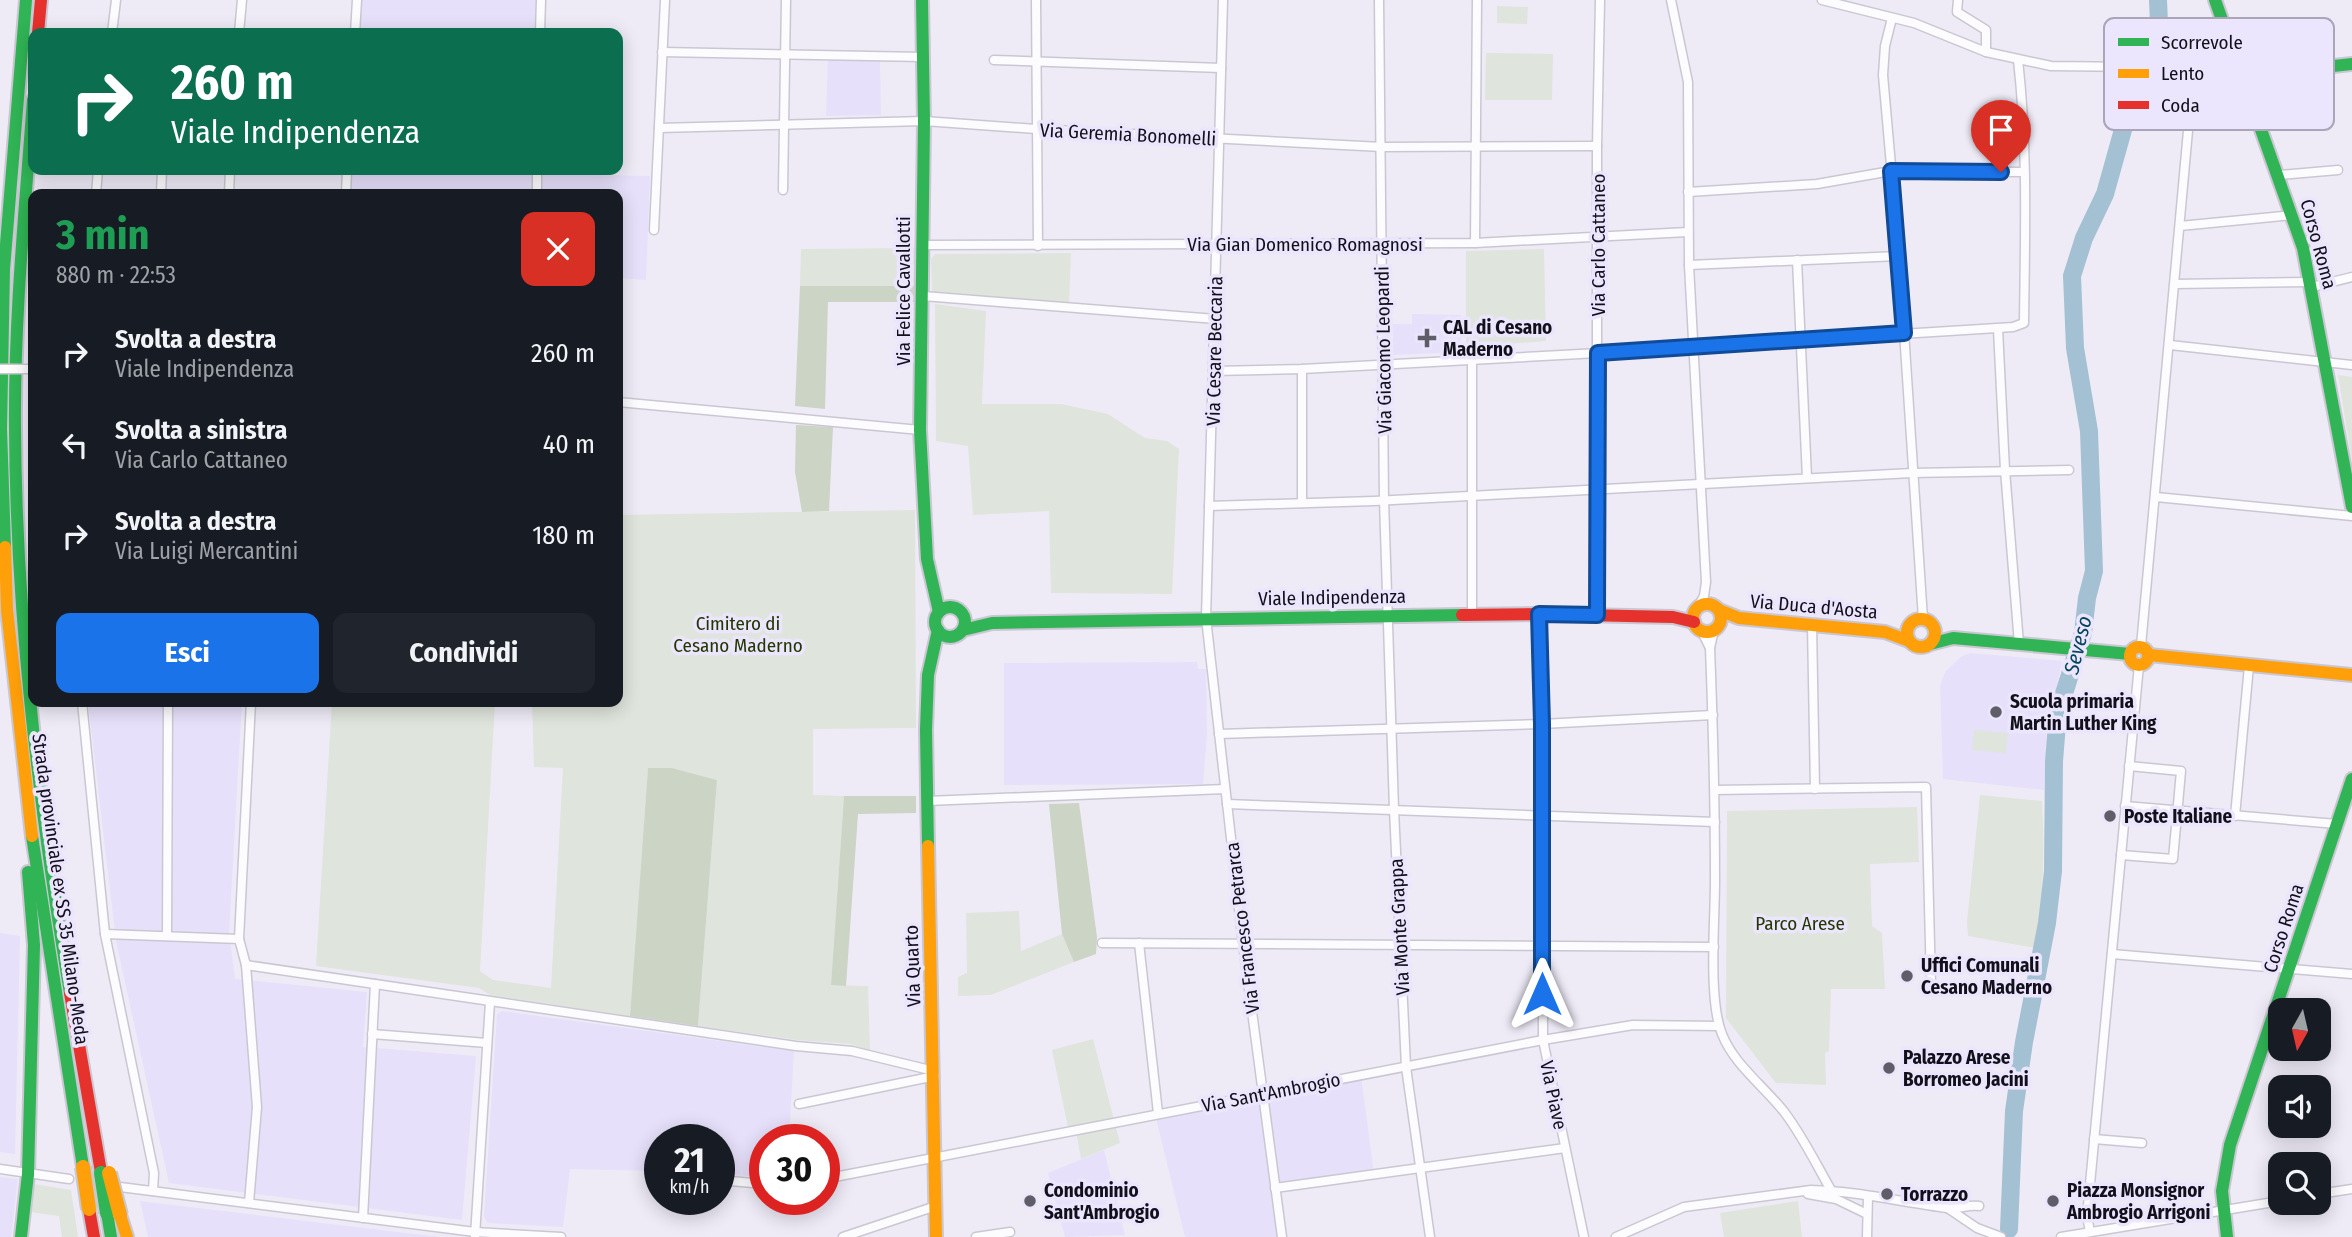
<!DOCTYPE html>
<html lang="it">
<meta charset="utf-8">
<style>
:root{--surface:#171b24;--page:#20242c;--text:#f1f3f6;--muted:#9ea1a6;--accent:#1a73e8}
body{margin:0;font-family:"Fira Sans Condensed",sans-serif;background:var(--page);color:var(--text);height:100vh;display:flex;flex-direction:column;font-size:26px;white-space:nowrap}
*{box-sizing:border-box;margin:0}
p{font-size:23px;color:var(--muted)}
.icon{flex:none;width:38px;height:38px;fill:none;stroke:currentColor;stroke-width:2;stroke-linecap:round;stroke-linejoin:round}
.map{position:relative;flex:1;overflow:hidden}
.panel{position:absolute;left:28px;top:189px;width:595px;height:518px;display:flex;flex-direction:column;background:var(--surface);border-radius:14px;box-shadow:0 4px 18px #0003}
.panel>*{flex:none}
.hud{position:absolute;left:28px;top:28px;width:595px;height:147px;border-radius:14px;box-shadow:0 4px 18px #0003;background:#0b6e4f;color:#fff;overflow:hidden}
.needle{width:46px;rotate:188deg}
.tools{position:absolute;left:2268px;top:998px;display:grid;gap:14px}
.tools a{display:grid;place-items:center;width:63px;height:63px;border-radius:14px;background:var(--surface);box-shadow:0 4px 18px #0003;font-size:35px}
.speed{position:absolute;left:644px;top:1124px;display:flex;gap:14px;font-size:35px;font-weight:700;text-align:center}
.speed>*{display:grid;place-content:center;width:91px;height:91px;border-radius:50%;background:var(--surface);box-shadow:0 4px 18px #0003;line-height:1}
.speed small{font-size:18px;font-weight:400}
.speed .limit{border:10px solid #d22;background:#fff;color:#111}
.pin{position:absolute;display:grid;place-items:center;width:60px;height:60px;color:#fff;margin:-72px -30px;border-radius:50% 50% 50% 0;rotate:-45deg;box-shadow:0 0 7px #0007}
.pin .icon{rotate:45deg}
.me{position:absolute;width:77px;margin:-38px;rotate:0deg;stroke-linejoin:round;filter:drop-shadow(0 0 5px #0008)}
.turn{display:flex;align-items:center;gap:24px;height:147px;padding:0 28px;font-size:32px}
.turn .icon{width:91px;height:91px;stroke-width:2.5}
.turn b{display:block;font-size:49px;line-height:60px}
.round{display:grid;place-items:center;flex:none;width:74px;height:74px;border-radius:14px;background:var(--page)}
.headline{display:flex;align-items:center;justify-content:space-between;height:119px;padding:0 28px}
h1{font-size:42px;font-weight:700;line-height:52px;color:#1e9e55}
.cta{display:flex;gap:14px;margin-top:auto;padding:14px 28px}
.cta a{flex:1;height:80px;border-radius:14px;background:var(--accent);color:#fff;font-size:28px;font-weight:700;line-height:80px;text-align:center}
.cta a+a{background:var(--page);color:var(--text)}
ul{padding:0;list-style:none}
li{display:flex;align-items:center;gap:21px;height:91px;padding:0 28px}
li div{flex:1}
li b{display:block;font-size:26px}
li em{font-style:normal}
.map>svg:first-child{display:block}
</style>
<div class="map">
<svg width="2352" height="1237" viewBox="0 0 2352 1237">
<rect width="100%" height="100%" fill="#eeebf7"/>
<g fill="#e6e0fa">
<polygon points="361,0 536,0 536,33 359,33"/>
<polygon points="828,59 880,61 881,115 826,116"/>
<polygon points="352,170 532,170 532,194 350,194"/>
<polygon points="543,170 600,170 600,175 650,176 646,280 618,278 618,194 542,194"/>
<polygon points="1412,314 1461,315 1461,352 1393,355 1393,324 1412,324"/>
<polygon points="1971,653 2062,661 2046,738 2044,790 1943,779 1940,686 1945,672 1962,656"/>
<polygon points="1197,662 1198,669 1206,669 1207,734 1203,784 1004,785 1004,663"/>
<polygon points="88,702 242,702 229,932 235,979 367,992 363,1047 476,1056 462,1220 169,1183 116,941"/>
<polygon points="0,933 20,936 15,1154 0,1152"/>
<polygon points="502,1011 794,1051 789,1139 765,1139 765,1177 719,1174 719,1139 660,1139 660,1171 570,1169 563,1227 488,1223 484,1217 497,1014"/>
<polygon points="1361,1076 1374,1174 1275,1188 1282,1237 1185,1237 1155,1114"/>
<polygon points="1104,1150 1125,1235 1065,1237 1048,1173"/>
<polygon points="0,1177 18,1179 11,1237 0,1237"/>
<polygon points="140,1201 439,1237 148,1237"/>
</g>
<g fill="#dfe4dc">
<polygon points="1497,6 1528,7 1527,24 1497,23"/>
<polygon points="1486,53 1553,54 1552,100 1485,100"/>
<polygon points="916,248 916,286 800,286 801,249"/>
<polygon points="1544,249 1546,341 1466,347 1466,251"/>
<polygon points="1071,253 1069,304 932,292 931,259 935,254"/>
<polygon points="935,304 986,311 982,404 1061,404 1108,414 1145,438 1167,441 1179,449 1172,594 1051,593 1049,511 973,515 968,446 936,441"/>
<polygon points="2338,375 2352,377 2352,462"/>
<polygon points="915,510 916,728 813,729 813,795 844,796 831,985 868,986 870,1051 850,1044 798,1040 698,1026 717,780 672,768 648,768 630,1016 490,995 479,988 316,966 332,702 495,702 480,971 493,980 551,988 563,768 534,767 532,702 618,702 618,515"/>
<polygon points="1974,730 2008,733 2006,753 1972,750"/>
<path d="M1980,795L2042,801C2045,851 2043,899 2036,948L1968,936L1967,922Z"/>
<polygon points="1917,807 1919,862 1870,864 1872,926 1882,933 1885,989 1831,989 1829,1051 1825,1053 1826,1085 1776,1083 1726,1018 1727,811"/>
<polygon points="1019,911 1021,951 1062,934 1074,962 991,995 958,996 958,977 967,973 966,913"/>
<polygon points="1093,1039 1120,1143 1081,1159 1076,1131 1069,1132 1052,1050"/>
<polygon points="34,1184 71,1190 78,1237 62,1237 59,1216 30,1212"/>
<polygon points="1798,1201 1802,1237 1724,1237 1720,1213"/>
</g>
<g fill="#cbd4c5">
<polygon points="800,286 916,286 917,302 828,302 825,409 795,406"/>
<polygon points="796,425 833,427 829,511 802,512 795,472"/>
<polygon points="648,768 672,768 717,780 698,1026 630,1016"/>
<polygon points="844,796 916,796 916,813 858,814 846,986 831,985"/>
<polygon points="1079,803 1097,937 1096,954 1074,962 1062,934 1049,804"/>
</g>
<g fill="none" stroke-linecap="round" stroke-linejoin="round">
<polyline stroke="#a3c1d3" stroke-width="2.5" points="2158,32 2168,33"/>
<g stroke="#a3c1d3" stroke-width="18">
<polyline points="2154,60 2159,23 2158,0"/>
<polyline points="2009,1229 2014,1111 2024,1042 2047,923 2053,871 2054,761 2057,724 2062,700 2083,633 2087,598 2094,571 2089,431 2075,348 2072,276 2084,238 2105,194 2126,119 2151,73"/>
</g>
<g stroke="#cac7d2" stroke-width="11">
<g id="street">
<polyline points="1036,0 1038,246"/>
<polyline points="1223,0 1206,618 1243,944 1282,1237"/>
<polyline points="1379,0 1384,500 1394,809 1406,1067 1430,1237"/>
<polyline points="1671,0 1688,82 1689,265 1706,582 1704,596 1698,607"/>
<polyline points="1822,0 1914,23 1986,52 2051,66 2141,67 2238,63"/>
<polyline points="1958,0 1957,12 1986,30 1986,52"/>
<polyline points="1892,18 1885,46 1883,75 1899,256 1923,619"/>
<polyline points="112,33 116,0"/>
<polyline points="239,33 242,0"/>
<polyline points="355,33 357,0"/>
<polyline points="540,33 541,0"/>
<polyline points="662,52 923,57"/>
<polyline points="994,60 1221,68"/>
<polyline points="659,128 924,121 1036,129 1382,147 1597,146"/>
<polyline points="2279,175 2338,170"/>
<polyline points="783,190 786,0"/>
<polyline points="1688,192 1817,184 1891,171 2024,172"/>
<polyline points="96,194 98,170"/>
<polyline points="161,194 162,170"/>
<polyline points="229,194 230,170"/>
<polyline points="346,194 347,170"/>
<polyline points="537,194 537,170"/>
<polyline points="2180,226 2293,215"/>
<polyline points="654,230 665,0"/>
<polyline points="1475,243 1477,0"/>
<polyline points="922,245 1475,243 1688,232"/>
<polyline points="1797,260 1807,478"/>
<polyline points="1689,265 1899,256"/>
<polyline points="2175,284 2310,282"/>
<polyline points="2312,287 2352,277"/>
<polyline points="923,296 1216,319"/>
<polyline points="1998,329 2005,470 2019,644"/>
<polyline points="2170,345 2352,365"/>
<path d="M1214,371L1302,369L1598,353L2013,327L2024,323C2025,235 2028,147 2018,60"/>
<polyline points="618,402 920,430"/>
<polyline points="2156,497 2352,516"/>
<polyline points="1302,503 1302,369"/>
<polyline points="1209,506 1374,501 1912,473 2069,470"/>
<polyline points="1539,614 1542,724 1543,1040 1584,1237"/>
<polyline points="1597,615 1597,146 1600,0"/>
<polyline points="1472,616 1472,358"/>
<polyline points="1812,625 1815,789"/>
<polyline points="1701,630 1710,648"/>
<path d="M1714,630L1710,648C1713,725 1715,803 1715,881C1715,921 1708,1000 1722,1034C1734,1065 1765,1087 1785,1113C1803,1137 1816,1164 1831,1190"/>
<polyline points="2141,646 2194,65"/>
<polyline points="82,702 105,934 154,1173 153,1191"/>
<polyline points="1219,734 1542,724 1713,715"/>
<polyline points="1715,790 1926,787 1931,984"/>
<polyline points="927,801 1225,789"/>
<polyline points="1227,804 1715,822"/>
<polyline points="2125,806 2337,824"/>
<polyline points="2235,816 2249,666"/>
<polyline points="2121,855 2173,859 2181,771 2129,766"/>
<polyline points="105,934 239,939"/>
<polyline points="167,936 168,702"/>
<polyline points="1102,943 1714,947"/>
<polyline points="1139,943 1158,1113"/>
<polyline points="2112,954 2352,974"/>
<polyline points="246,965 796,1046 852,1051 934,1071"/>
<polyline points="372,1034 487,1043"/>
<polyline points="799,1104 935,1076"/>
<polyline points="2094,1139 2142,1143"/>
<polyline points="0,1169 69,1179"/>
<polyline points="653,1175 660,1175"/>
<polyline points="824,1179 1543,1040 1633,1025 1719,1026"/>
<polyline points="719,1180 765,1184"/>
<polyline points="120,1187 475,1232 561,1237"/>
<polyline points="1275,1188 1565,1148"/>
<polyline points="1808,1194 1836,1199 1867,1214"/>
<polyline points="2319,1194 2352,1189"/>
<polyline points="249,1203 257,1107 246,965 239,939 251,702"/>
<polyline points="1949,1209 1977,1228 2001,1237"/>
<polyline points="363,1218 375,984"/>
<polyline points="2090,1232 2087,1216 2139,665"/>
<polyline points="475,1236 490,1002"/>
<polyline points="843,1237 936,1206"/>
<polyline points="976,1237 1010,1232"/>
<path d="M1616,1237L1684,1207L1811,1190C1856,1191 1902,1202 1947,1208C1958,1210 1968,1204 1979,1206"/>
<polyline points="1867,1237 1868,1196"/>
<polyline points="2061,1237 2280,1201"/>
</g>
</g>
<g stroke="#cac7d2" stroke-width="16">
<g id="fast">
<polyline points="922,0 924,121 920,430 927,559 939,612"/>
<polyline points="2215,0 2303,248 2352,507"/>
<polyline points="2242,76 2352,64"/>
<path d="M33,100C25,209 14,319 15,428C16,617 39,807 70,993"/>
<polyline points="5,547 1,429 4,269 26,0"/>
<circle cx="950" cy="622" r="15"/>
<polyline points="963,630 992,623 1462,615"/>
<polyline points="1930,644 1953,638 2130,654"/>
<polyline points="32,836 83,1167"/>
<polyline points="928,846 926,730 928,675 938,630"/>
<polyline points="28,872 34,945 28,1174"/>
<polyline points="107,1213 111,1237"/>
<polyline points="21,1237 28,1174"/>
<polyline points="2227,1237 2222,1191 2230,1145 2352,779"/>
</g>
</g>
<g stroke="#cac7d2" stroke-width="16">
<g id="slow">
<polyline points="5,547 7,610 32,836"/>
<circle cx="1707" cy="618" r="14"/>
<polyline points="1719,610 1739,618 1885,632 1909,641"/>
<circle cx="1921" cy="633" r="14"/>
<circle cx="2139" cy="656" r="9"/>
<polyline points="2149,655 2352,675"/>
<polyline points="928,846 936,1237"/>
<polyline points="120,1215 127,1237"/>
</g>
</g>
<g stroke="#cac7d2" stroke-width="16">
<g id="jam">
<polyline points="38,33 41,0"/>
<polyline points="1462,615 1539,614 1673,617 1694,622"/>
<polyline points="70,993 101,1172"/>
<polyline points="89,1209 94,1237"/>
</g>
</g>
<use href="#street" stroke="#fcfcfe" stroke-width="8"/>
<use href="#fast" stroke="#30b455" stroke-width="12"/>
<use href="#slow" stroke="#ff9f0a" stroke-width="12"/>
<use href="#jam" stroke="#e5322d" stroke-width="12"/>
<g stroke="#cac7d2" stroke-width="11" stroke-linecap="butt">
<polyline id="street-bridge" points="0,369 33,369"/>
</g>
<g stroke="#c9c8ce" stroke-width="18" stroke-linecap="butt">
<polyline id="fast-bridge" points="101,1173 107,1213"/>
</g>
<g stroke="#c9c8ce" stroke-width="18" stroke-linecap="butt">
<g id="slow-bridge">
<polyline points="83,1167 89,1209"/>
<polyline points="109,1173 120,1215"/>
</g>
</g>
<use href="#street-bridge" stroke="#fcfcfe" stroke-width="8"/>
<use href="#fast-bridge" stroke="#30b455" stroke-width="14"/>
<use href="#slow-bridge" stroke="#ff9f0a" stroke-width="14"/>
</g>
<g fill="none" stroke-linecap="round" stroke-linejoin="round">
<g stroke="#114b97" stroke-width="18">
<polyline id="route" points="1542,994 1542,724 1539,614 1597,615 1598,353 1904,333 1891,171 2001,172"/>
</g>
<use href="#route" stroke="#1a73e8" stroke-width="12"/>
</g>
<g fill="#5f5d67" stroke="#ebe5fd" stroke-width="2.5">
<path d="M1423.5 327.5h7v7h7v7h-7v7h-7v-7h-7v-7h7z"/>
<circle cx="1996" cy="712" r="7"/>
<circle cx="2110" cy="816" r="7"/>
<circle cx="1907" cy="976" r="7"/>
<circle cx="1889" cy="1068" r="7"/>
<circle cx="1887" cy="1194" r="7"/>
<circle cx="1030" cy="1201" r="7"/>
<circle cx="2053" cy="1201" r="7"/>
</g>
<g text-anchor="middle" stroke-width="7" stroke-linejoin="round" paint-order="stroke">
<g font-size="19" fill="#12101a" stroke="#ebe5fd">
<text transform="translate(1128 134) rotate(3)" y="7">Via Geremia Bonomelli</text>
<text x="1305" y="251">Via Gian Domenico Romagnosi</text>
<text transform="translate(2319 244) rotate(75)" y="7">Corso Roma</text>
<text transform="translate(1598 245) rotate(-90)" y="7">Via Carlo Cattaneo</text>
<text transform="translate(903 291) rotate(-90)" y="7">Via Felice Cavallotti</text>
<text transform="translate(1383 350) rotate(-91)" y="7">Via Giacomo Leopardi</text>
<text transform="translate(1214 351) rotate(-89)" y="7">Via Cesare Beccaria</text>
<text transform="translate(1332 597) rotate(-1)" y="7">Viale Indipendenza</text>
<text transform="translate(1814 606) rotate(5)" y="7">Via Duca d'Aosta</text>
<text transform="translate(61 889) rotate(82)" y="7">Strada provinciale ex SS 35 Milano-Meda</text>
<text transform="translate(1399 927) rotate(-93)" y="7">Via Monte Grappa</text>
<text transform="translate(1242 928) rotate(-97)" y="7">Via Francesco Petrarca</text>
<text transform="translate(2283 928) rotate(-72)" y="7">Corso Roma</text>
<text transform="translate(912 966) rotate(-92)" y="7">Via Quarto</text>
<text transform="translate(1271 1092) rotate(-11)" y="7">Via Sant'Ambrogio</text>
<text transform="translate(1554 1095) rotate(78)" y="7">Via Piave</text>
</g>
<g font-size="19" font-weight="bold" fill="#12101a" stroke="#ebe5fd" text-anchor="start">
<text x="1443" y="334">CAL di Cesano<tspan x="1443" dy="22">Maderno</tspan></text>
<text x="2010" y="708">Scuola primaria<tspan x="2010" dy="22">Martin Luther King</tspan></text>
<text x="2124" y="823">Poste Italiane</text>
<text x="1921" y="972">Uffici Comunali<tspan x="1921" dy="22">Cesano Maderno</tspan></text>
<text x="1903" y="1064">Palazzo Arese<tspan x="1903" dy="22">Borromeo Jacini</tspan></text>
<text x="1044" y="1197">Condominio<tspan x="1044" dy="22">Sant'Ambrogio</tspan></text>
<text x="2067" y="1197">Piazza Monsignor<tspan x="2067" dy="22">Ambrogio Arrigoni</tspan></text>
<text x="1901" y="1201">Torrazzo</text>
</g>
<g font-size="19" fill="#223700" stroke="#ebe5fd">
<text x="738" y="630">Cimitero di<tspan x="738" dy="22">Cesano Maderno</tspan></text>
<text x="1800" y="930">Parco Arese</text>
</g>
<g font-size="21" font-style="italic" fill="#05455a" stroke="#ebe5fd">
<text transform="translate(2078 645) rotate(-76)" y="7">Seveso</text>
</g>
</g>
<rect x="2104" y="18" width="230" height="112" rx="10" fill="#ebe5fd" stroke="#aaa5b9" stroke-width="2"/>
<rect x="2118" y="38" width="31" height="8" fill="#30b455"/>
<rect x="2118" y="69" width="31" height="9" fill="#ff9f0a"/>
<rect x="2118" y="101" width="31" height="8" fill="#e5322d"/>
<g font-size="19" fill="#12101a">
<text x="2161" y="49">Scorrevole</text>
<text x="2161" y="80">Lento</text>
<text x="2161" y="112">Coda</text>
</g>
</svg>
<div class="tools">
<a><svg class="needle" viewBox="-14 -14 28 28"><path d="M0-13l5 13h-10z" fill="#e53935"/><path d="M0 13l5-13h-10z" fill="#9ea1a6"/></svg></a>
<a><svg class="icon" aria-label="sound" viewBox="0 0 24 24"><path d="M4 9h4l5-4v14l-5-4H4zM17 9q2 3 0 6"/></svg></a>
<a><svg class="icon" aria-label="search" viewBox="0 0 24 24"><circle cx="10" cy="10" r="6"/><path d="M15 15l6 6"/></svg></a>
</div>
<div class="speed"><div>21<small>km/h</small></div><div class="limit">30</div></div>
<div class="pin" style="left:2001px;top:172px;background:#d93025"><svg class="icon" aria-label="arrive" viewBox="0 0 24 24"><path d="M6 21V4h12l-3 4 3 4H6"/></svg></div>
<svg class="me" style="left:1542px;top:994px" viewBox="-20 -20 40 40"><path d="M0-17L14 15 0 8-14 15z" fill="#1a73e8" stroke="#fff" stroke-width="4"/></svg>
<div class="hud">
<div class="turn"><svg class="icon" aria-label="right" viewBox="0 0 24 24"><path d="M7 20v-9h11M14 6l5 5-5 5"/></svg><div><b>260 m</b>Viale Indipendenza</div></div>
</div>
<section class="panel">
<div class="headline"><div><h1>3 min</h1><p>880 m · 22:53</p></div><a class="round" style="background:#d93025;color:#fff"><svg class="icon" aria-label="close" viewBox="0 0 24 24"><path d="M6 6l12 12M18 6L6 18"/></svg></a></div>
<ul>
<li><svg class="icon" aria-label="right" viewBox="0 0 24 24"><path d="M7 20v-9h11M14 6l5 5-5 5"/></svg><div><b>Svolta a destra</b><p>Viale Indipendenza</p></div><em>260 m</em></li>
<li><svg class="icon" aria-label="left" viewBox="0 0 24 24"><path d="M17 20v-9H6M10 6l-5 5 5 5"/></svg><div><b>Svolta a sinistra</b><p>Via Carlo Cattaneo</p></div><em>40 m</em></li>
<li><svg class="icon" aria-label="right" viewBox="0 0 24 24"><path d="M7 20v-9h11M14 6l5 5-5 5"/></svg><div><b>Svolta a destra</b><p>Via Luigi Mercantini</p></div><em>180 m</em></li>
</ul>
<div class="cta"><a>Esci</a><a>Condividi</a></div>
</section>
</div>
